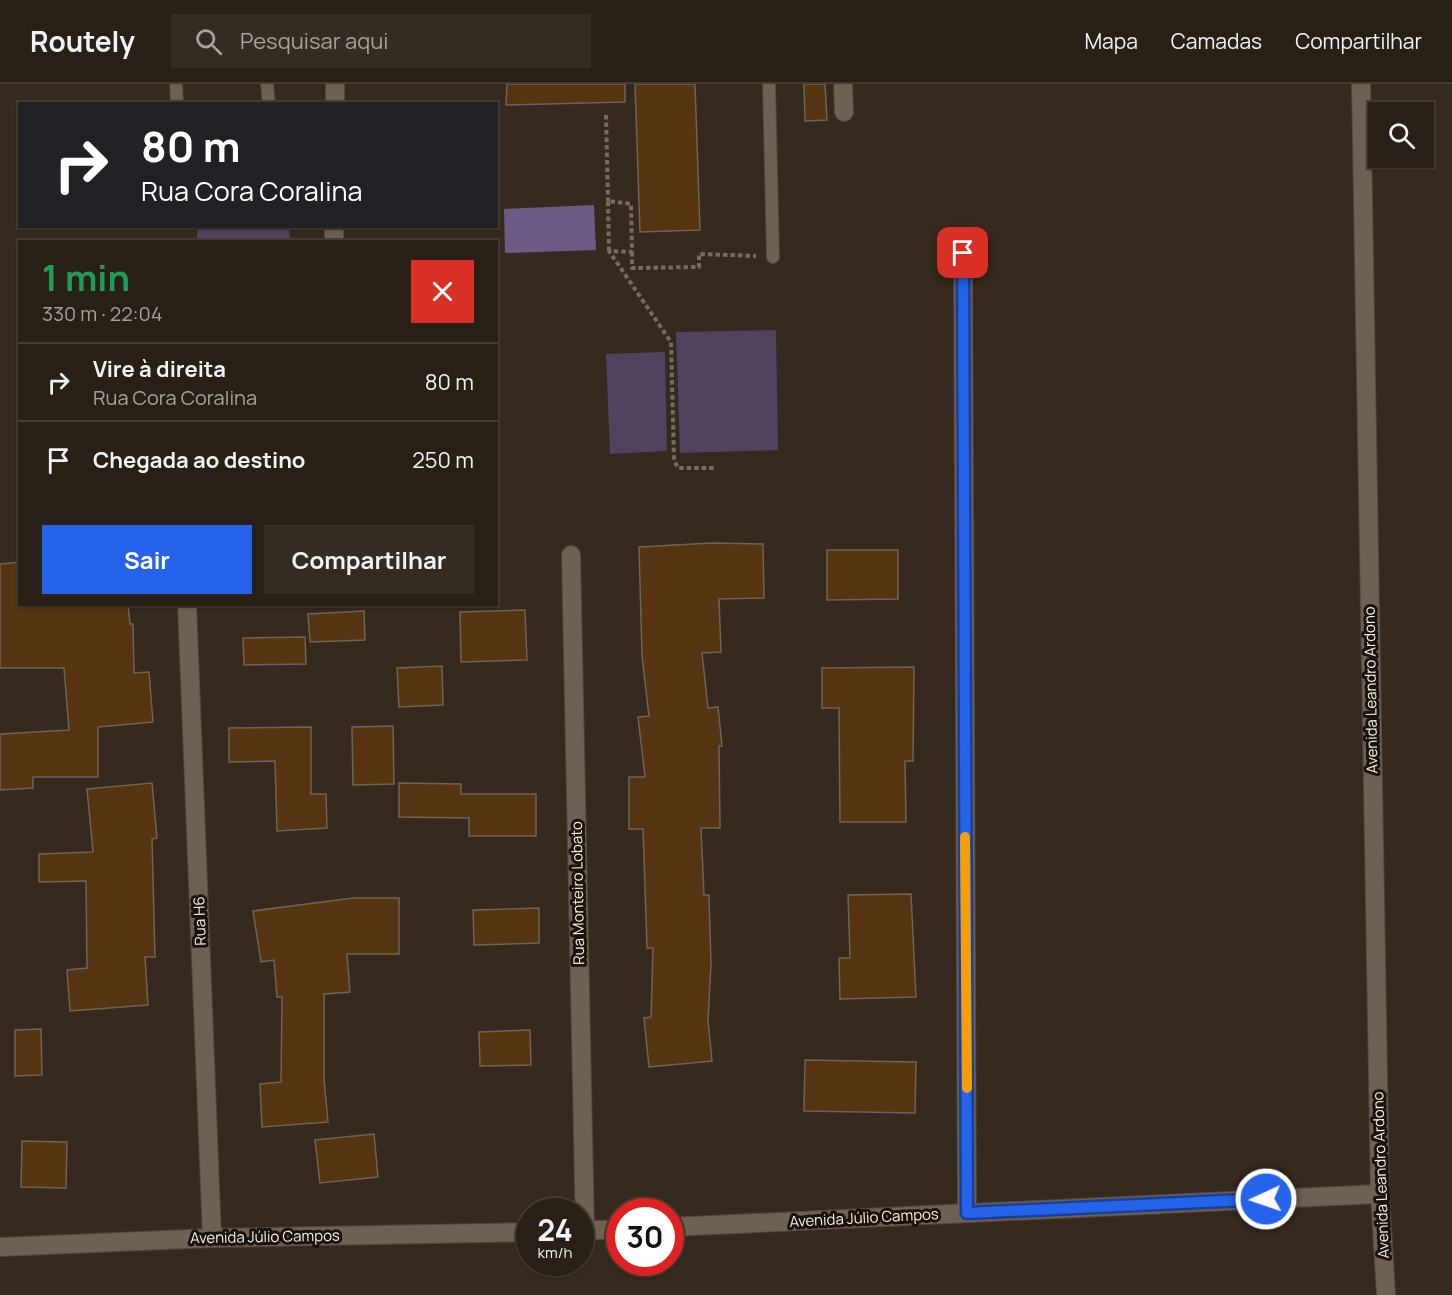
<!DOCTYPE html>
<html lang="pt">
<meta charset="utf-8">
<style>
:root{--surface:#281f16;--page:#342c23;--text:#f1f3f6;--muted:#a5a2a1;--line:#443d35;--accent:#2563eb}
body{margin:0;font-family:Manrope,sans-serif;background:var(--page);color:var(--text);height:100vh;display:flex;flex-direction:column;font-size:22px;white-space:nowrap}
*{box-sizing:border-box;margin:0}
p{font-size:20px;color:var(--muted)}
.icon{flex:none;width:33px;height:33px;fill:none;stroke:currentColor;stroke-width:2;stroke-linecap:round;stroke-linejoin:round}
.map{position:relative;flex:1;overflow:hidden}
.panel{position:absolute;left:18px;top:156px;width:480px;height:366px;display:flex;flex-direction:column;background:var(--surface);border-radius:0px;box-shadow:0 2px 4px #0004,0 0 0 2px var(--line)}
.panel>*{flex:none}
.hud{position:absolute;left:18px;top:18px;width:480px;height:126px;border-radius:0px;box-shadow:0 2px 4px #0004,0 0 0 2px var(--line);background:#202124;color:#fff;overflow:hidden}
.controls{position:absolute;left:1368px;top:18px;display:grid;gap:12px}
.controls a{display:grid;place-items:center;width:66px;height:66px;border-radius:0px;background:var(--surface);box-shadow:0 2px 4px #0004,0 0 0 2px var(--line);font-size:30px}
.speed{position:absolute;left:516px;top:1114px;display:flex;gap:12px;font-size:30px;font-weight:700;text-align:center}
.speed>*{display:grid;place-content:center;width:78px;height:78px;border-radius:50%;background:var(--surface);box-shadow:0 2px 4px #0004,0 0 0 2px var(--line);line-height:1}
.speed small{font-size:15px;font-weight:400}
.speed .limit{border:9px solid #d22;background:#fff;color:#111}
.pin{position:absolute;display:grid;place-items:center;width:51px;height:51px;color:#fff;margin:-26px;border-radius:12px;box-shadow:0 3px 9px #0006}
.me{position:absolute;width:66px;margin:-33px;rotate:267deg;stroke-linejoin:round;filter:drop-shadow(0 0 4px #0008)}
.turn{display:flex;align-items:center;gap:21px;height:126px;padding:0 24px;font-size:27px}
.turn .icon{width:78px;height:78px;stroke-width:2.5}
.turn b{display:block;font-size:42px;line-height:51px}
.round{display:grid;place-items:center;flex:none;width:63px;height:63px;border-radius:0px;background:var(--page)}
.summary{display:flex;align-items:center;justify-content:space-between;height:102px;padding:0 24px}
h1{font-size:36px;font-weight:700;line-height:45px;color:#1e9e55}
.button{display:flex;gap:12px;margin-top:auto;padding:12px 24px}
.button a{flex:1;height:69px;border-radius:0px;background:var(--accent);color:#fff;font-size:24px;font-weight:700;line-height:69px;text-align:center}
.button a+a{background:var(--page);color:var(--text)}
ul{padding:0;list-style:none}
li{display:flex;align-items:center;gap:18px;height:78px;padding:0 24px;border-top:2px solid var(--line)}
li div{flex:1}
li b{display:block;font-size:22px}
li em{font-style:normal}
header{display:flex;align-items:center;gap:36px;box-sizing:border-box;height:84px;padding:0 30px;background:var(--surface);border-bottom:2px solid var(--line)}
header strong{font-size:28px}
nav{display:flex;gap:33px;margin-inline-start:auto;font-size:21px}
.search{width:420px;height:54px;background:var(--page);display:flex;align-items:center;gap:15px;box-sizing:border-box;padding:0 21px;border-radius:0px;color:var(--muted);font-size:22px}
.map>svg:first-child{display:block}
</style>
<header>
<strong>Routely</strong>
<div class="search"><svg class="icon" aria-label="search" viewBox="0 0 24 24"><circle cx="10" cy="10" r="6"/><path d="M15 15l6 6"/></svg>Pesquisar aqui</div>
<nav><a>Mapa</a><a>Camadas</a><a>Compartilhar</a></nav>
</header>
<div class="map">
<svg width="1452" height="1211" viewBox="0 0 1452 1211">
<rect width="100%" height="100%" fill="#36291e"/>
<g fill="#4f4360">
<polygon points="197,143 289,143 290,157 197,157"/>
<polygon points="776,246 778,366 680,369 676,248"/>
<polygon points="665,268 667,367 610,370 606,270"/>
</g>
<polygon fill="#6c5b84" points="594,121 596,166 505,169 504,125"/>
<g fill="#563513" stroke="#716356" stroke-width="1.5">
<polygon points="507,0 625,0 625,18 506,21"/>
<polygon points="635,0 695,0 700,146 640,148"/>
<polygon points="804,0 825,0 827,36 805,37"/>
<polygon points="712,459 763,460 764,514 719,515 721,568 702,569 708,624 718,623 722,662 719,662 720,744 701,744 704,811 709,811 711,881 708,936 712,977 649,983 644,934 651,933 653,864 647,864 643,745 629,745 629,693 645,693 638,633 649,632 642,572 639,463"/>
<polygon points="827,466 898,466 898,515 827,516"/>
<polygon points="20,478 20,520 128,520 130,540 133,540 134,589 149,588 153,638 98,643 98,693 33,693 33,704 0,706 0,650 69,646 64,584 0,584 0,480"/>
<polygon points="525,526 527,576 461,578 460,528"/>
<polygon points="364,527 365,556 310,558 308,530"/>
<polygon points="305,553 306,580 244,581 243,554"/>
<polygon points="442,582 443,621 399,623 397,584"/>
<polygon points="914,583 913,677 905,677 906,738 840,738 839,624 822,624 822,584"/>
<polygon points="393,642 394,700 353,701 352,643"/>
<polygon points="311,643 311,710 326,710 327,744 277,747 275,677 229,678 229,644"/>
<polygon points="152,699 157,754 152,755 155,873 145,873 148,921 70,927 67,886 87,884 86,797 39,798 39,770 93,768 87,705"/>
<polygon points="399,699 461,700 461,710 536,710 536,752 469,752 469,734 399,733"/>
<polygon points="911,810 916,913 840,915 839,874 850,874 848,811"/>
<polygon points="353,814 399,814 399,870 347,870 350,908 324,910 324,995 328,1038 262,1043 260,1000 281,998 282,913 277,913 274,876 261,878 253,827"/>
<polygon points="539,824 539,859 474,861 473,826"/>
<polygon points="41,945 42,991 15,992 15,946"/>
<polygon points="530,946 531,981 480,982 479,948"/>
<polygon points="805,976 916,978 915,1029 804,1027"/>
<polygon points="374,1050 378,1093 320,1099 315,1056"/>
<polygon points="22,1057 67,1058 66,1104 21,1103"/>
</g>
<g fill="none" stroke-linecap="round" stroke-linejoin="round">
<g stroke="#51473d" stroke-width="14">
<g id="service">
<polyline points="176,0 177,20"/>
<polyline points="267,0 269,20"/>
<polyline points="769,0 773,173"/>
</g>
</g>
<g stroke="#51473d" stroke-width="20">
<g id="minor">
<polyline points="843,0 844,28"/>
<polyline points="1361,0 1380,1110 1386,1211"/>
<polyline points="335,20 335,0"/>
<polyline points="334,158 334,142"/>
<polyline points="963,169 967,1129"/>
<polyline points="571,471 585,1147"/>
<polyline points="187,520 212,1154"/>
<polyline points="670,1143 1380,1110"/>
<polyline points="580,1147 620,1145"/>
<polyline points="0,1163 212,1154 530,1148"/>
</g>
</g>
<g stroke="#776c62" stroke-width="4" stroke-dasharray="4.5 3" stroke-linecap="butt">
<polyline points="606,31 608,117"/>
<polyline points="609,167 608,117 631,120 632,168 609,167 671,258 674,376 678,384 716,384"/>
<polyline points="632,168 632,184 699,183 699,170 756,172"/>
</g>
<use href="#service" stroke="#6e6053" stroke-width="12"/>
<use href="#minor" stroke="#6e6053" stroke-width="18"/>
</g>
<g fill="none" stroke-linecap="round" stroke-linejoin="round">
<g stroke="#184099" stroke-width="15">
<polyline id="route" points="963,169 967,1129 1266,1115"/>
</g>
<use href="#route" stroke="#2563eb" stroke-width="10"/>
<polyline stroke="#f59e0b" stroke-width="10" points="965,753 967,1004"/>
</g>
<g text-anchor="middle" stroke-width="6" stroke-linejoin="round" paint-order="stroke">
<g font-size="15" fill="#f7efe7" stroke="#19130e">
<text transform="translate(1371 606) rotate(-91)" y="5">Avenida Leandro Ardono</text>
<text transform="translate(578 809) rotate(-91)" y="5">Rua Monteiro Lobato</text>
<text transform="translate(200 837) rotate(-92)" y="5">Rua H6</text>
<text transform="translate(1381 1091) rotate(-92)" y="5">Avenida Leandro Ardono</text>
<text transform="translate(864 1134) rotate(-3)" y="5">Avenida Júlio Campos</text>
<text transform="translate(265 1153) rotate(-1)" y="5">Avenida Júlio Campos</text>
</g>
</g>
</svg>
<div class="controls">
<a><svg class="icon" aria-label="search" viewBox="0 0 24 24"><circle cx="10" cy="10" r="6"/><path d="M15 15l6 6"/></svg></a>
</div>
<div class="speed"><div>24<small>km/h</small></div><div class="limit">30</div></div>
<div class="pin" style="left:963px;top:169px;background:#d93025"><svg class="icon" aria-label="arrive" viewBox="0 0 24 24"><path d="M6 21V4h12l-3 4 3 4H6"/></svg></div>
<svg class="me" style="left:1266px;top:1115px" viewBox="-20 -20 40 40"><circle r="17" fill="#2563eb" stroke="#fff" stroke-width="3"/><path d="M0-11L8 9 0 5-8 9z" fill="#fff"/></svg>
<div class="hud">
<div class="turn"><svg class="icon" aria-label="right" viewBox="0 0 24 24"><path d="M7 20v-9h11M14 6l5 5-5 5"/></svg><div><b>80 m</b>Rua Cora Coralina</div></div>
</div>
<section class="panel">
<div class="summary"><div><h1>1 min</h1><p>330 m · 22:04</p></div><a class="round" style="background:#d93025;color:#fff"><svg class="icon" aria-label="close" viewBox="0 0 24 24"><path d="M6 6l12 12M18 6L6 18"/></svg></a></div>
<ul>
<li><svg class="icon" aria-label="right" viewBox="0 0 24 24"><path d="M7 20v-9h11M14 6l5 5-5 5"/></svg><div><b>Vire à direita</b><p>Rua Cora Coralina</p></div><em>80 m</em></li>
<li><svg class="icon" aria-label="arrive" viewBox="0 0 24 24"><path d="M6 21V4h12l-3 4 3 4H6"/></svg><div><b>Chegada ao destino</b></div><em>250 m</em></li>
</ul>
<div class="button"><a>Sair</a><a>Compartilhar</a></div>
</section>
</div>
